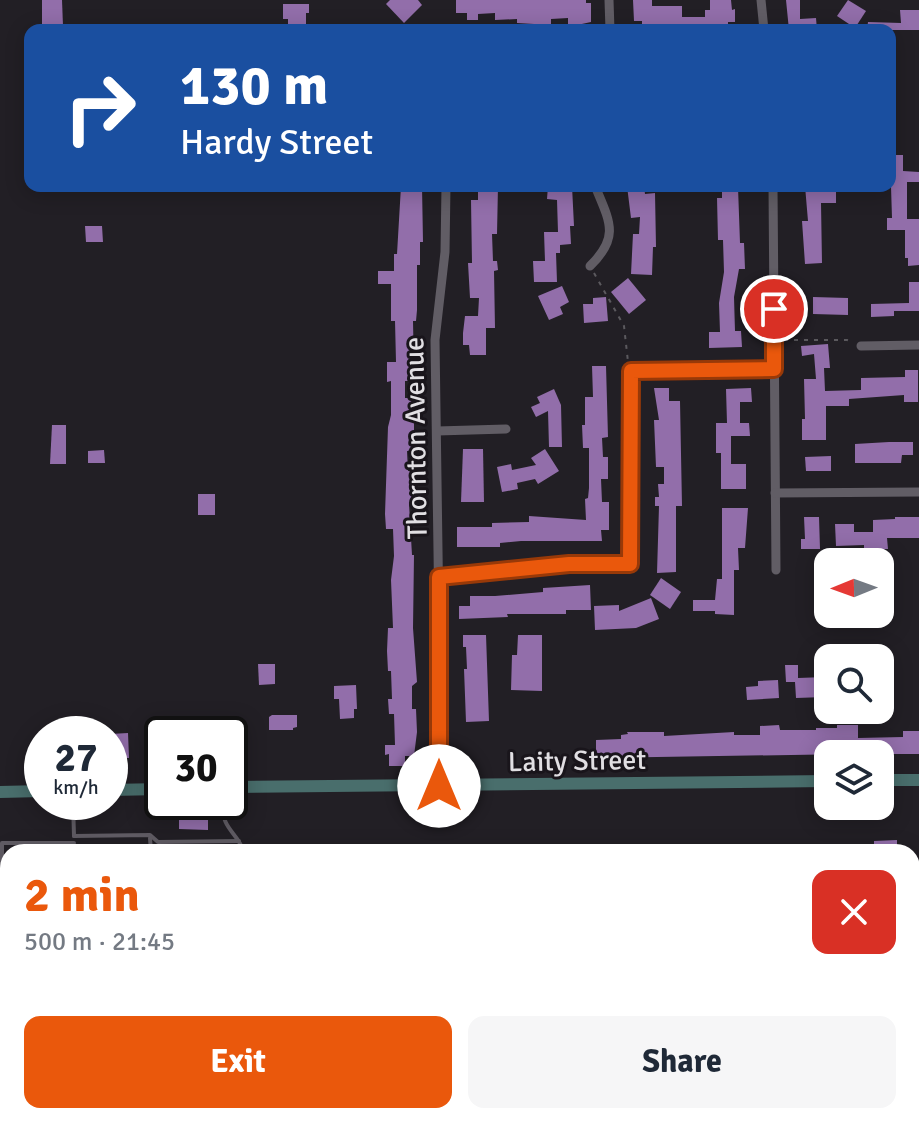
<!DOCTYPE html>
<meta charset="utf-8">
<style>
:root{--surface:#fff;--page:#f6f6f7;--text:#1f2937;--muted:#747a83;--accent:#ea580c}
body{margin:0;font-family:Signika,sans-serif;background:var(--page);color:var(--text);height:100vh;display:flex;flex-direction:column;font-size:30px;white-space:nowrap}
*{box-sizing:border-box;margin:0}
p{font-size:26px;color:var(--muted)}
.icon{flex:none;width:44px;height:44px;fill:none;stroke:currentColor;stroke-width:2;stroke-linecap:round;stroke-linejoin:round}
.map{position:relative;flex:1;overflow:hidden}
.details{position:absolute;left:0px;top:844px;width:920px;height:280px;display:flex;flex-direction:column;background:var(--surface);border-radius:24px 24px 0 0;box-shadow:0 4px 20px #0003}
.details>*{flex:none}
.hud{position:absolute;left:24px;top:24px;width:872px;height:168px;border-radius:16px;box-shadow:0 4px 20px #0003;background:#1a4fa0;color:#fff;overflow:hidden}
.needle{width:52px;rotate:269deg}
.controls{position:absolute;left:814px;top:548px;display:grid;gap:16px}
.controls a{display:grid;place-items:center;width:80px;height:80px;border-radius:16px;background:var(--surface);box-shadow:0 4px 20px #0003;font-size:40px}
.speed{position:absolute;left:24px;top:716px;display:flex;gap:16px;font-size:40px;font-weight:700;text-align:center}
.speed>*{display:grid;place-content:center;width:104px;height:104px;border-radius:50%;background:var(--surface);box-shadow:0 4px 20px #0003;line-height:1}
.speed small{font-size:20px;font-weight:400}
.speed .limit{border:4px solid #111;border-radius:12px;background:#fff;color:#111}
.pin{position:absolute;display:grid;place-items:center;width:68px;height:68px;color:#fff;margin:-34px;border:4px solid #fff;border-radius:50%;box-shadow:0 2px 8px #0007}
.me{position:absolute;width:88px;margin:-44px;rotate:0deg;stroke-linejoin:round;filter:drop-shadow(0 0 6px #0008)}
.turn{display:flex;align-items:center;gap:28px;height:168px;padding:0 24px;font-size:36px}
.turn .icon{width:104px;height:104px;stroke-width:2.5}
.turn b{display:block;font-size:56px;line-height:68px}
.round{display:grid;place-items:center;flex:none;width:84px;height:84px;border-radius:16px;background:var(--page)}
.summary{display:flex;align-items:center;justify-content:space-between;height:136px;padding:0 24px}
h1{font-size:48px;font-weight:700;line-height:60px;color:var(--accent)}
.primary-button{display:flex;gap:16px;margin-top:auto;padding:16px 24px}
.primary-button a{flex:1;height:92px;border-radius:16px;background:var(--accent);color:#fff;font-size:32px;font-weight:700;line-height:92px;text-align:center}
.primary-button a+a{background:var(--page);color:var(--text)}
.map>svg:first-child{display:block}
</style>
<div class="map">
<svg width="919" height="1124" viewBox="0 0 919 1124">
<rect width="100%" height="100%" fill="#221f25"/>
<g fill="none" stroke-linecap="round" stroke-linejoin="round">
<g stroke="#11001e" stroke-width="3">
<polyline points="0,1110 8,1109"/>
<polyline points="83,1116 92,1124"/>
</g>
</g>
<g fill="#926eaa">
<polygon points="42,0 62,0 63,26 42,26"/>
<polygon points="390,0 418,0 422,5 404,23 386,4"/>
<polygon points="456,0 586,0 586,3 591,3 591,22 568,27 568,18 551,19 551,25 517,23 517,19 495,20 495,13 478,14 478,20 467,20 467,13 456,13"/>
<polygon points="633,0 652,0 652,6 682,6 682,17 705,17 705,10 710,10 710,0 731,0 732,10 735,9 735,22 728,22 728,28 642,28 642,21 634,21"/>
<polygon points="786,0 800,0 800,19 816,18 817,30 789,30"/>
<polygon points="848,0 866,11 855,28 837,16"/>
<polygon points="283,4 309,4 309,13 306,13 306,25 311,30 288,30 288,19 283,19"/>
<polygon points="900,10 919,10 919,30 867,30 868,22 901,23"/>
<polygon points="890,155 903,155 903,171 919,172 919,182 907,182 907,219 919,219 919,265 908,266 908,258 905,258 905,230 887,230 887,218 892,218"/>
<polygon points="401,186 422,186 423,242 420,242 420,265 417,265 417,310 416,321 413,321 414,373 409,373 409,381 405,381 405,398 412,398 414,415 414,451 407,451 408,471 414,471 413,504 409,504 412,555 414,555 413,628 417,682 412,686 412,709 416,709 417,732 414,756 405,756 405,766 389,766 389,754 385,755 385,745 395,745 394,714 389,714 388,699 392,699 391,671 388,671 387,651 388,628 393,628 391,580 394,556 393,529 386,529 385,514 388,427 391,415 391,381 387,382 387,362 396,362 395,321 391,321 391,284 378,284 378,271 394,271 394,254 397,254"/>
<polygon points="478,186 498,186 497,234 492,234 493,261 497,261 498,270 494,271 495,328 486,328 486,355 470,355 469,345 463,345 463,333 465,316 478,316 479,298 470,298 468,263 472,263 471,200 478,200"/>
<polygon points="548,186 572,186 574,226 570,226 571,244 560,245 560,253 556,253 557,282 534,282 533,261 545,261 544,232 558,232 557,200 547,199"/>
<polygon points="627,186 644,186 645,194 655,193 656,247 653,247 652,275 631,274 633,234 639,234 640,217 631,218"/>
<polygon points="805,186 836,186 836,203 821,203 822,263 805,264 802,221 808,221"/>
<polygon points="722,187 738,187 740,243 744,243 745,269 739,269 734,297 735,331 741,331 742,347 709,348 709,332 720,332 719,303 724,272 723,240 718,240 717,198 722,198"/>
<polygon points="85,226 102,226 103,242 86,242"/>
<polygon points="628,278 646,300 629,314 611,292"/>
<polygon points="909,282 919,282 919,311 894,311 894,316 871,317 871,304 909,303"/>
<polygon points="562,286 569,302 560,307 563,314 549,320 538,296"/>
<polygon points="606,297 608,321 584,323 583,304 593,304 593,298"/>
<polygon points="813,297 848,298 848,315 813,314"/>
<polygon points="828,344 830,368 824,368 825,391 861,390 861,378 905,377 905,370 918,370 918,402 904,402 904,395 849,399 849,406 826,406 826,440 802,440 802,419 805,419 804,379 816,379 814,354 802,356 801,346"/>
<polygon points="592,366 606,366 608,437 602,438 603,457 608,457 608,479 601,479 602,502 609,502 609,530 601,530 602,541 521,541 500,543 500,547 457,547 457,527 492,527 492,523 529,522 529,516 586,520 585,499 588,498 589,488 589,448 583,448 582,425 585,425 585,397 593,397"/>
<polygon points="654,388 669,388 669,401 680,401 682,506 676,506 676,572 657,573 659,506 655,506 655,497 659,497 658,484 664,484 664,467 656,467 654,420 659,420"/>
<polygon points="751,388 752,402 740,402 740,423 749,423 750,436 731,436 731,464 746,464 746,489 721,489 721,453 716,453 716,423 727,423 726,389"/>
<polygon points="554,389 561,405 562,447 549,447 548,411 536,417 531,407 540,403 537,397"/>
<polygon points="52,425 66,425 66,464 50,464"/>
<polygon points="889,442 913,442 913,455 902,455 901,463 855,463 855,444"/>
<polygon points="463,449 483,449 484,502 461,502"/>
<polygon points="545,449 559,471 538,484 535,479 517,483 518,489 502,492 497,467 511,464 512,470 536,465 531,458"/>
<polygon points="104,450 105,463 88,463 88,451"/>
<polygon points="831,456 831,471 806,471 805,457"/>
<rect x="198" y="494" width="17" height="21"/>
<polygon points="722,508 748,508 745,548 738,548 739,570 734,570 734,615 715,614 715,611 693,611 693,600 715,600 717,579 722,579"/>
<polygon points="804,517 819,517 820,549 801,549 801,539 805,539"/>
<polygon points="895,517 919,517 919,538 887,538 888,549 864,549 864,545 836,546 835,524 854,524 854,532 873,532 873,520 895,519"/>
<polygon points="661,578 681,592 670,609 650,595"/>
<polygon points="590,585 591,610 566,610 566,614 507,614 508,617 459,619 459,606 470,606 470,596 495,596 543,592 543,588"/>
<polygon points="651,598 659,619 636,628 595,630 594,606 619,605 619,611"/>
<polygon points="463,635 486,635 489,721 466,722 464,669 467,669 466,647 463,647"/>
<polygon points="518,635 542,635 542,691 511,690 512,655 517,655"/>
<polygon points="258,664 275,664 275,684 259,685"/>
<polygon points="785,665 798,665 798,678 825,677 825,697 796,698 795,682 786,682"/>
<polygon points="778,680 779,698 747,700 746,687 758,686 758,681"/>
<polygon points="356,685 357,709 354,709 354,718 340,719 339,699 334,699 334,686"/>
<polygon points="272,715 297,715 297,727 293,728 293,730 269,730 269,717"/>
<polygon points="779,725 780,730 816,730 816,728 837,728 837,725 858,725 858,738 903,737 903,731 919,731 919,754 883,754 882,749 850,751 850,754 596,758 596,740 621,739 621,735 628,734 627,732 664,732 664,736 734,732 734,735 760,735 760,726"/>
<polygon points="128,733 129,758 118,758 118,751 110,749 110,734"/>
<polygon points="179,813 208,814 208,830 179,829"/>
<polygon points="897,840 897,852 874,852 874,841"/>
</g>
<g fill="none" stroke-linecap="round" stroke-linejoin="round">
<g stroke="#5b595e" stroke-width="2" stroke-dasharray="4 6" stroke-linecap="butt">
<polyline points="594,273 624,326 628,362"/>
<polyline points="784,340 847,340 853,342"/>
</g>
<g stroke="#615d65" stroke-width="4">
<polyline points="73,802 74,836"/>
<path d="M222,802C222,831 237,831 244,852"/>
<polyline points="74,836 150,835 158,842 239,841"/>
<polyline points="150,838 151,852"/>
<polyline points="8,877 2,877 2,843 74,843"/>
<polyline points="255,1116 255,1124"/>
</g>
<g stroke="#615d65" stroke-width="9">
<polyline points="609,0 610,30"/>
<polyline points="761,0 764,30"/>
<polyline points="773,186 776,570"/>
<path d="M590,266C620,237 610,222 595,186"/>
<polyline points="861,346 919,345"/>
<polyline points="437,431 506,429"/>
<polyline points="775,493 919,492"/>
<polyline points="439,577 569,564 630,564 631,371 774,369"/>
<polyline points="439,786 439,621 435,340 445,252 446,186"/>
</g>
<g stroke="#496e6c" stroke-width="12">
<polyline points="880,780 919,780"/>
<polyline points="230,787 828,781"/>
<polyline points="110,790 162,789"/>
<polyline points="0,792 42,791"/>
</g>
</g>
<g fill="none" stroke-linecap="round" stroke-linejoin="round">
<g stroke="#983908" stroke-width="20">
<polyline id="route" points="439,786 439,577 569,564 630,564 631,371 774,369 774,309"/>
</g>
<use href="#route" stroke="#ea580c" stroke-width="14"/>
</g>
<g text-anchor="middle" stroke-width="6" stroke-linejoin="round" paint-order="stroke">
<g font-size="28" fill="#e1dfe3" stroke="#19151b">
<text transform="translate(415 438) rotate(-91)" y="10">Thornton Avenue</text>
<text transform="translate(577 760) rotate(-1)" y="10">Laity Street</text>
</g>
</g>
</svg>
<div class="controls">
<a><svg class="needle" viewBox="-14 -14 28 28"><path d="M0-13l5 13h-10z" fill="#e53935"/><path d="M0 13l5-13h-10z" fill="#747a83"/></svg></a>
<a><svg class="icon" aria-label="search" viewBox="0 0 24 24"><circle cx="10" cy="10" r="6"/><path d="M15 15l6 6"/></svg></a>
<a><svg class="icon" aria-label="layers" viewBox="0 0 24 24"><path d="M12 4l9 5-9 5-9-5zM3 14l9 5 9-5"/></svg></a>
</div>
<div class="speed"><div>27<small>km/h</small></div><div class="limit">30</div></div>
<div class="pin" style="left:774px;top:309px;background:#d93025"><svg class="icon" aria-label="arrive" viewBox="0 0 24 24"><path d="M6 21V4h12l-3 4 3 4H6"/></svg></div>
<svg class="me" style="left:439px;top:786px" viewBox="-20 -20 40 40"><circle r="19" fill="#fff"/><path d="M0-13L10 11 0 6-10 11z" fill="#ea580c"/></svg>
<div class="hud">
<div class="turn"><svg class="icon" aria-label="right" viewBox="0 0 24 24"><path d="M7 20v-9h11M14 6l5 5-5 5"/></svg><div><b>130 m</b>Hardy Street</div></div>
</div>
<section class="details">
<div class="summary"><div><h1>2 min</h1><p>500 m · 21:45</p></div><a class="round" style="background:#d93025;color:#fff"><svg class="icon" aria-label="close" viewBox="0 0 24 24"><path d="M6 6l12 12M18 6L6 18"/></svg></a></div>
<div class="primary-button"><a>Exit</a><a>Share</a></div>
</section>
</div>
